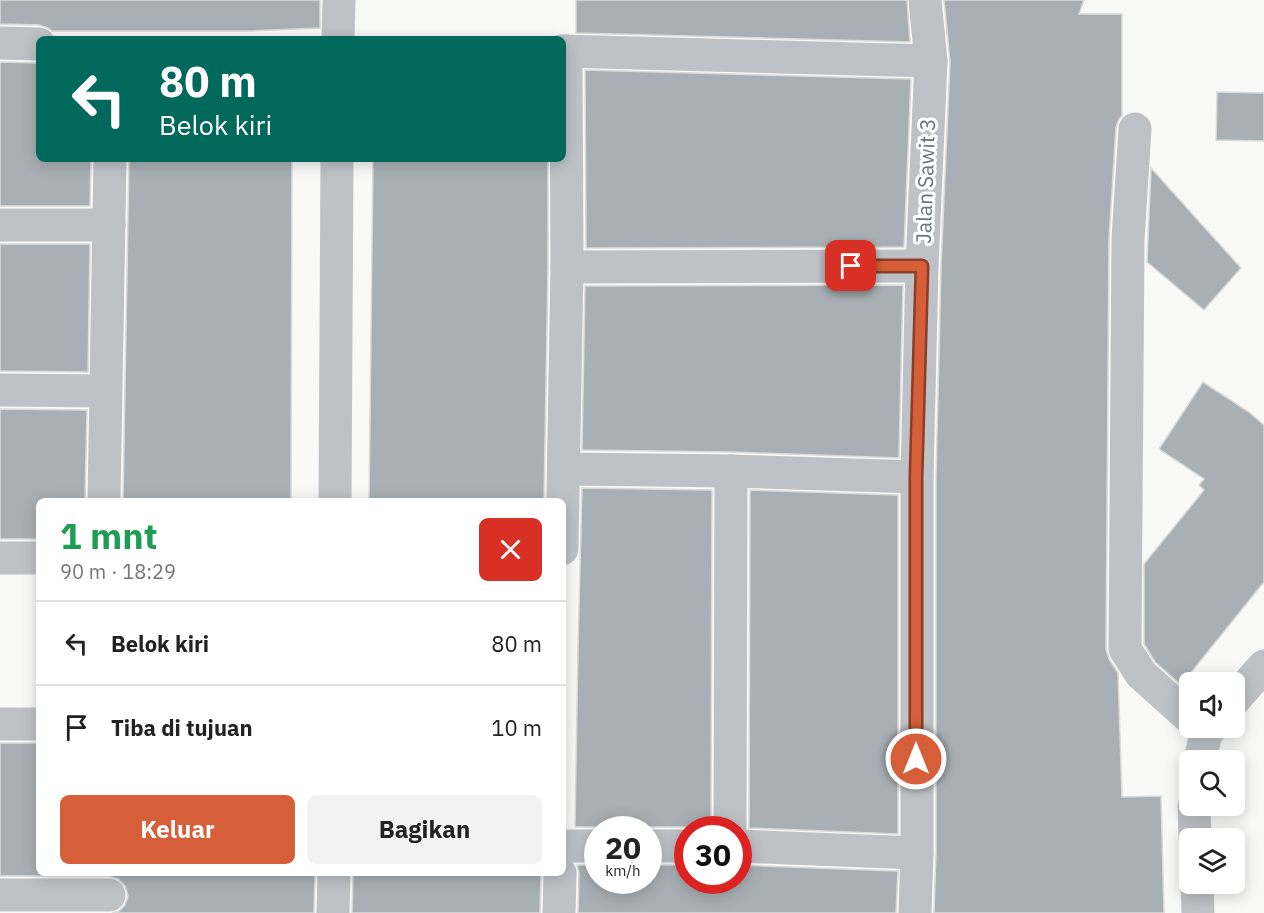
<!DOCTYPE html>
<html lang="id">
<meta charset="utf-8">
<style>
:root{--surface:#fff;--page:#f2f2f2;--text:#222;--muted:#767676;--line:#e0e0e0;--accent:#d65f39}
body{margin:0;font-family:"IBM Plex Sans",sans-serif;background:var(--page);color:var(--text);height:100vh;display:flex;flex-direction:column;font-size:22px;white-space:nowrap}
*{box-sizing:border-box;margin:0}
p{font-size:20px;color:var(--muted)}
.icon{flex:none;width:33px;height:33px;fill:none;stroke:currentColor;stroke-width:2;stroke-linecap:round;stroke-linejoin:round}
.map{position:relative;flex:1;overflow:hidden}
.side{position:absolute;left:36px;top:498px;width:530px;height:378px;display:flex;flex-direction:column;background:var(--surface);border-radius:9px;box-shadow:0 3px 15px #0003}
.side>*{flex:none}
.guide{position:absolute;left:36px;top:36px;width:530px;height:126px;border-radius:9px;box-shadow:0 3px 15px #0003;background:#00695c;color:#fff;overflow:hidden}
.tools{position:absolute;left:1179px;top:672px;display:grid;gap:12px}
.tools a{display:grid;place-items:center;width:66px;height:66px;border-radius:9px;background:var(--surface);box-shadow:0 3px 15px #0003;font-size:30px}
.speed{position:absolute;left:584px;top:816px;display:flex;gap:12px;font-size:30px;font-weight:700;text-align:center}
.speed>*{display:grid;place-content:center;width:78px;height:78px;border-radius:50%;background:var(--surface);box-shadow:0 3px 15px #0003;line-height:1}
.speed small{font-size:15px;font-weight:400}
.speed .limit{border:9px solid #d22;background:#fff;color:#111}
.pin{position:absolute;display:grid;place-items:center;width:51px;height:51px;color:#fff;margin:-26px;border-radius:12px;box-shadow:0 3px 9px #0006}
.me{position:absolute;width:66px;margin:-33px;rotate:0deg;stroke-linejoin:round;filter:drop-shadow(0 0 4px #0008)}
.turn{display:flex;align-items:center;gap:21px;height:126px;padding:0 24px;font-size:27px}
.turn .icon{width:78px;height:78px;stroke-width:2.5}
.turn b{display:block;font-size:42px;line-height:51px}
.round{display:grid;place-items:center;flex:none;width:63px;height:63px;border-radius:9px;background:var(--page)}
.overview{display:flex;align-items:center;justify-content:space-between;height:102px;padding:0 24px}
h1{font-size:36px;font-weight:700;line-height:45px;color:#1e9e55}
.action{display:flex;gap:12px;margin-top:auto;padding:12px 24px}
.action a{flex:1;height:69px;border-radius:9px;background:var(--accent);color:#fff;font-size:24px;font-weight:700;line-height:69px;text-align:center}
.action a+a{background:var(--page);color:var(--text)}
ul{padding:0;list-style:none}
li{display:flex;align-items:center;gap:18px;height:84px;padding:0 24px;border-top:2px solid var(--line)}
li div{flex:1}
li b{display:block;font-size:22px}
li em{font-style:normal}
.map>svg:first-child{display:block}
</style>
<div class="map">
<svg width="1264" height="913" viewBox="0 0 1264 913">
<rect width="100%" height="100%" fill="#f9f9f7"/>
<g fill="#a8b0b5" stroke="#dbdbd9" stroke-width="1.5">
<polygon points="0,0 320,0 320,28 249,31 52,31 48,28 39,25 0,24"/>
<polygon points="576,0 907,0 910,42 576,33"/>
<polygon points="944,0 1084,0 1079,14 1122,14 1122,116 1119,119 1116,128 1109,239 1106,649 1109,659 1118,673 1122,797 1161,796 1164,913 934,913 936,854 936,477 941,267 950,62"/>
<polygon points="0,62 39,63 39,159 91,159 90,206 0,206"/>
<polygon points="585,70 911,79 904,247 586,248"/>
<polygon points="1217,92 1264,93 1264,141 1216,140"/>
<polygon points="129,159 292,159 291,501 123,501"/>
<polygon points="373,159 548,159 548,267 544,501 369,501"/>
<polygon points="1151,168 1241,268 1204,310 1147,262"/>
<polygon points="0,244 90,244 88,372 0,371"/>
<polygon points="903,285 899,458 731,452 582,450 585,286"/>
<polygon points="1203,382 1249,412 1264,425 1264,582 1181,685 1155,662 1144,644 1144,564 1204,490 1199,485 1204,479 1159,449"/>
<polygon points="0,409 87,410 85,501 39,501 39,539 0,539"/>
<polygon points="582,488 712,490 711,830 696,830 687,827 648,827 639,830 606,830 597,827 575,827 578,648"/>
<polygon points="750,490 898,495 898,834 749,828"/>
<polygon points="0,743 39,743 39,873 315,873 314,913 112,913 119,911 125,905 128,896 125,886 118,879 109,876 0,876"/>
<polygon points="577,865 597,865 597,880 648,880 648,865 687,865 687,880 738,880 738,865 898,871 896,913 578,913 579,873"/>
<polygon points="353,873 541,873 540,913 352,913"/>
</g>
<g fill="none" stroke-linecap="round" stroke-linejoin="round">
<g stroke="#bec2c6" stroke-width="33">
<polyline points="338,39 339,0"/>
<polyline points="0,43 39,44"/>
<polyline points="562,51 931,61"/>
<polyline points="1135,129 1128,239 1125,649 1141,674 1190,718"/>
<polyline points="0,225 109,225"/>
<polyline points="567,267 922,266"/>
<polyline points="0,390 105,391"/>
<polyline points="565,469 731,471 917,477"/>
<polyline points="104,501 110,159"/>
<polyline points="335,501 337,159"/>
<polyline points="562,549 567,267 566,51"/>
<polyline points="0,558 39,558"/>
<polyline points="1234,700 1264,666"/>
<polyline points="0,724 39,724"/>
<polyline points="1200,760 1206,733 1211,728"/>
<polyline points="1194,806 1195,838"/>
<polyline points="730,830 731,471"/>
<polyline points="562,846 597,846"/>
<polyline points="648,846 687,846"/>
<polyline points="738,846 917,853"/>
<polyline points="1197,884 1198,913"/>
<polyline points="0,895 109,895"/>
<polyline points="333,913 334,873"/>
<polyline points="559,913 560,873"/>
<polyline points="915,913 917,853 917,477 922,266 931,61 925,0"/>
</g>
</g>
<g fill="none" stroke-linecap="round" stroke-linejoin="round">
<g stroke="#8b3e25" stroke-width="15">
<polyline id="route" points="851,266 922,266 916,477 916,759"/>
</g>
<use href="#route" stroke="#d65f39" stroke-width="10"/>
</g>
<g text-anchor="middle" stroke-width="6" stroke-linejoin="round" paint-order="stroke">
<g font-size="21" fill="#66747f" stroke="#fff">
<text transform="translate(926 181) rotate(-88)" y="7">Jalan Sawit 3</text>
</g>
</g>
</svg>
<div class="tools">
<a><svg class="icon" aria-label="sound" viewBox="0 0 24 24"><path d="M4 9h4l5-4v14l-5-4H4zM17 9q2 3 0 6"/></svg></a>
<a><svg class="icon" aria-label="search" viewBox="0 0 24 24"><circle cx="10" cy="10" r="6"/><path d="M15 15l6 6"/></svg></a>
<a><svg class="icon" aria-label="layers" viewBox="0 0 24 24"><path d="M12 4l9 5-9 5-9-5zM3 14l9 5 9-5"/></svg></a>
</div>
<div class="speed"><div>20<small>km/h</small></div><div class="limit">30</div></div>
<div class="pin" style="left:851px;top:266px;background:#d93025"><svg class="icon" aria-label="arrive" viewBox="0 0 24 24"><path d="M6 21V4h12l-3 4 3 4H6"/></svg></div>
<svg class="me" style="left:916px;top:759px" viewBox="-20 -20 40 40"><circle r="17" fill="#d65f39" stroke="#fff" stroke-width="3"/><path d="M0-11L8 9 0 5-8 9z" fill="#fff"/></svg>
<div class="guide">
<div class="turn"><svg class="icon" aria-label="left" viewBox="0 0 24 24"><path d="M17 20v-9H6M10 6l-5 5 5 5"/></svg><div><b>80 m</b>Belok kiri</div></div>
</div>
<section class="side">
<div class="overview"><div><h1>1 mnt</h1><p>90 m · 18:29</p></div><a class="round" style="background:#d93025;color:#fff"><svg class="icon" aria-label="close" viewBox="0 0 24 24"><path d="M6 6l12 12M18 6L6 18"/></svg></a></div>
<ul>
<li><svg class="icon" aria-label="left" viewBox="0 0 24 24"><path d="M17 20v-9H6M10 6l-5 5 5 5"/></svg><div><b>Belok kiri</b></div><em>80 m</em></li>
<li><svg class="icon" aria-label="arrive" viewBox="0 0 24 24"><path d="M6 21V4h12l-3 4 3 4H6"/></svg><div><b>Tiba di tujuan</b></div><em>10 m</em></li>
</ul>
<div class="action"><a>Keluar</a><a>Bagikan</a></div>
</section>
</div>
